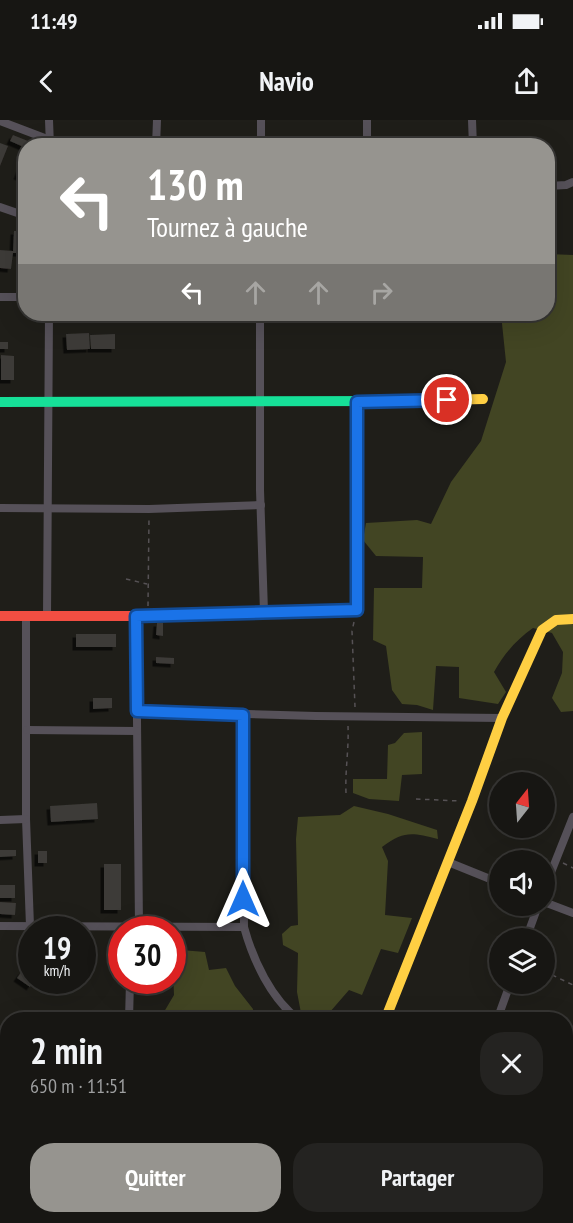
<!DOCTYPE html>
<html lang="fr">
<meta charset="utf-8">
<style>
:root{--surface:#171613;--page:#242321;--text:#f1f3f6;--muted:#9e9fa0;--line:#363533;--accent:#96948f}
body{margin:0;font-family:"PT Sans Narrow",sans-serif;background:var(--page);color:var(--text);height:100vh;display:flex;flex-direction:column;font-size:22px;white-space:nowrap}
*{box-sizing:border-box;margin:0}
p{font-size:20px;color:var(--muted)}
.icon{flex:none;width:33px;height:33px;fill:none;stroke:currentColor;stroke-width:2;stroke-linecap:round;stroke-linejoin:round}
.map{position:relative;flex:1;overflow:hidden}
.drawer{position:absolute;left:0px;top:892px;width:573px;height:212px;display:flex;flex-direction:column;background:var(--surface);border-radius:24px 24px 0 0;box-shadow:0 6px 24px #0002,0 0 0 2px var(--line)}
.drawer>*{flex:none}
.banner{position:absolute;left:18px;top:18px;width:537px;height:183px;border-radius:24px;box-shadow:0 6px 24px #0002,0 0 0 2px var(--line);background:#96948f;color:#fff;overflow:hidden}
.needle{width:39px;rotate:17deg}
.fabs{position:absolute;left:489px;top:652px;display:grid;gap:12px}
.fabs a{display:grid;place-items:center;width:66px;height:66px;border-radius:50%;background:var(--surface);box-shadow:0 6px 24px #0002,0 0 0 2px var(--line);font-size:30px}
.speed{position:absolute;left:18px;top:796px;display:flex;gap:12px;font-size:30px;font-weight:700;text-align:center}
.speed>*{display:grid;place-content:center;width:78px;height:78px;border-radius:50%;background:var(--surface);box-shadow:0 6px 24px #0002,0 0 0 2px var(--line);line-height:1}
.speed small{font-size:15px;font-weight:400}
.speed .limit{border:9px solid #d22;background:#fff;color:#111}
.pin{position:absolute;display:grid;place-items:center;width:51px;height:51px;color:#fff;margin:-26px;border:3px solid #fff;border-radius:50%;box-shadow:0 2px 6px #0007}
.me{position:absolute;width:66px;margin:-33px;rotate:0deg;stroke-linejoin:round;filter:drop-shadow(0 0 4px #0008)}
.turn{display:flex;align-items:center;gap:21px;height:126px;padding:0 30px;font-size:27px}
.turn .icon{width:78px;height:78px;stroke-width:2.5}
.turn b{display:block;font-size:42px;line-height:51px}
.lanes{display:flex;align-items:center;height:57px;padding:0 30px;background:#0003;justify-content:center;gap:30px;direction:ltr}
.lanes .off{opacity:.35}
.round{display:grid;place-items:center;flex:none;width:63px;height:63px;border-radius:24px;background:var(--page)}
.overview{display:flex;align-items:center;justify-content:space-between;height:102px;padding:0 30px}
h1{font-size:36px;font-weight:600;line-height:45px}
.cta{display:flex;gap:12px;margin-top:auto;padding:12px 30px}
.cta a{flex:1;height:69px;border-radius:24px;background:var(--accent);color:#fff;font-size:24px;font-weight:600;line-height:69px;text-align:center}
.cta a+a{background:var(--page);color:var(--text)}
.status{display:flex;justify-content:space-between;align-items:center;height:42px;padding:0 30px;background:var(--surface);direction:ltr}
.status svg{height:16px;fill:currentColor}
header{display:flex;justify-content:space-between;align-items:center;height:78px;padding:0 30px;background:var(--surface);font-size:27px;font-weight:600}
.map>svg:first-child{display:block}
</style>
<div class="status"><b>11:49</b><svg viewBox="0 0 49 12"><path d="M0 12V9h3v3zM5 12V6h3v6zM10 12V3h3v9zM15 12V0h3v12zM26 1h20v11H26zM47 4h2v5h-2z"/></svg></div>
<header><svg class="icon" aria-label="back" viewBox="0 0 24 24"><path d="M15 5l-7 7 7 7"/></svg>Navio<svg class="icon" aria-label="share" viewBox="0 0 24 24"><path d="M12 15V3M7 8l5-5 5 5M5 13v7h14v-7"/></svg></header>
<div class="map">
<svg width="573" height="1103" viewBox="0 0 573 1103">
<defs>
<filter id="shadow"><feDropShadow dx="-3.5" dy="3.5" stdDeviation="0" flood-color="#0009"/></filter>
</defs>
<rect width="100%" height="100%" fill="#1f1e19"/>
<g fill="#424523">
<path d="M548,134L573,135V591L561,592L552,578L562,553L563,532L552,513L533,508C516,520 504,534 494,552L506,572L498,584L459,578V547L436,546L433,590L417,585L402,584L392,570L386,526L373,520L374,468H422L423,437L376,436L363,420L366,403L417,400L431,404L451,362L481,321L506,242L501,194H548Z"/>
<polygon points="422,612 422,654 402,655 399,681 369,679 353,673 353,659 387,659 388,625 395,623 404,613"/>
<path d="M354,686L388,694L437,710L438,719C412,713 405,710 382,727L388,741L385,795L412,798L398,833L381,829L362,875L349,870L323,900H313L301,893L297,872L298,833L283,825L282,814L291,806L298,805L296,719L298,697L340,695Z"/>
<polygon points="181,830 205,832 209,850 226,848 235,866 253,889 252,900 157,900 161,897 174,875 173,849"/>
</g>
<g fill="#3c3a37" filter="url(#shadow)">
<polygon points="13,15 38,25 38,26 26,26 26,28 10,21"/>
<polygon points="0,23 8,26 0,46"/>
<polygon points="20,48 26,49 26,59 17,56"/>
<polygon points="14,111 21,111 20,133 13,133 11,149 0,148 0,130 13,131"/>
<polygon points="89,213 90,229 67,230 66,214"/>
<polygon points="115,214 115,229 91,229 90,215"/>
<rect x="0" y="222" width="8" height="7"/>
<polygon points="1,235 14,236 14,260 1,260"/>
<polygon points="157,503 163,503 163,516 156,515"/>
<rect x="76" y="514" width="40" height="13"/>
<polygon points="156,537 174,538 174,544 156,543"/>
<polygon points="93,578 112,578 112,588 93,589"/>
<polygon points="97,683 98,699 51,702 50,686"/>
<polygon points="0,730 16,730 16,736 0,737"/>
<rect x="38" y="731" width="9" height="12"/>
<rect x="104" y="744" width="17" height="46"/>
<rect x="0" y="765" width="15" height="13"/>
<polygon points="0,782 16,783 15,795 0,794"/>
<polygon points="22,851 32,858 32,861 34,861 30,867 17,858"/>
<rect x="118" y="1096" width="12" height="7"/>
</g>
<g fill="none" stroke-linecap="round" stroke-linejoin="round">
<g stroke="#565255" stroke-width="1.5" stroke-dasharray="4.5 4.5" stroke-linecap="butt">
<polyline points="126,459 147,464"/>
<polyline points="148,486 149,398"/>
<polyline points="354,502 352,511 355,587"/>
<path d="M346,673C345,650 349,629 348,606"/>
<polyline points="416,679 460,681"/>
<polyline points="563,743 573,748"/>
<polyline points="544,851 573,865"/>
</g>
<g stroke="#565159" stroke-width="8">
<polyline points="49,0 50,26"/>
<polyline points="472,0 473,26"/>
<polyline points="0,1 50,20"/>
<polyline points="156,26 157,0"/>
<polyline points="261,26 261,0"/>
<polyline points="367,26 367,0"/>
<polyline points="548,66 566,65 573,62"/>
<polyline points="0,87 26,96"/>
<polyline points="0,177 26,177"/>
<polyline points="260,194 260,370 264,492"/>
<polyline points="0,388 149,389 261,385"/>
<polyline points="26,496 26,699 30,806"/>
<polyline points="47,496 49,194"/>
<polyline points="136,496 139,807"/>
<polyline points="137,591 316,596 502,598"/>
<path d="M243,595L244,807C253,840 271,879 299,900"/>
<polyline points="27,610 137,611"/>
<polyline points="0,700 26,699"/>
<polyline points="448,742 500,763"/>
<polyline points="544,770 573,697"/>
<polyline points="544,782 573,793"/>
<polyline points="0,806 244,807"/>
<polyline points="526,819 538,786"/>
<polyline points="129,900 130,861"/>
<polyline points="282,900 288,891"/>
<polyline points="497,900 510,864"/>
<polyline points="0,912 8,913"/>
<polyline points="566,1012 573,990"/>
<polyline points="0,1020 8,1020"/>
<polyline points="278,1096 295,1103"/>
<polyline points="198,1103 200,1096"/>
<polyline points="306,1103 308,1096"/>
<polyline points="535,1103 537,1096"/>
</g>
<g stroke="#16e098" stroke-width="10">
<polyline points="0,282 404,281"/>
<polyline points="357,282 357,392"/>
</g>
<g stroke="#ffcf43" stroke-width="10">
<polyline points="404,281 483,279"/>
<polyline points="385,900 472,681 502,598 542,510 556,500 573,499"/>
</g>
<polyline stroke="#f24e42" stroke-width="10" points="0,496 148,496 357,490 357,392"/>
</g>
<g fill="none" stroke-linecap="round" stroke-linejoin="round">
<g stroke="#114b97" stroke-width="15">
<polyline id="route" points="243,779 243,595 137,591 136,496 357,490 357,282 447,280"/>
</g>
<use href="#route" stroke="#1a73e8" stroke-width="10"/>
</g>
</svg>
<div class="fabs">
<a><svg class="needle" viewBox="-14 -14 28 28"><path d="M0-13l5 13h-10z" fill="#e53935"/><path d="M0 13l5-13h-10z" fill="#9e9fa0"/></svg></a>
<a><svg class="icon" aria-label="sound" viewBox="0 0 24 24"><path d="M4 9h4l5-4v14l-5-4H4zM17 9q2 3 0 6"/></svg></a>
<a><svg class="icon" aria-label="layers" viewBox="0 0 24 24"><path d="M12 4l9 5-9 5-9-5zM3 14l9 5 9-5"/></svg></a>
</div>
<div class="speed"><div>19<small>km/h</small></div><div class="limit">30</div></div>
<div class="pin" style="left:447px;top:280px;background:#d93025"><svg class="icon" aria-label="arrive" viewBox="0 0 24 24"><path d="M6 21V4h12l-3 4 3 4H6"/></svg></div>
<svg class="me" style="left:243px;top:779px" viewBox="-20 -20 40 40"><path d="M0-17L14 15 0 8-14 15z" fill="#1a73e8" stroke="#fff" stroke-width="4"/></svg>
<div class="banner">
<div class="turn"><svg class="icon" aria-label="left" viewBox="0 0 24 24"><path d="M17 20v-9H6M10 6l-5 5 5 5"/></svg><div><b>130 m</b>Tournez à gauche</div></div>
<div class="lanes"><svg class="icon" aria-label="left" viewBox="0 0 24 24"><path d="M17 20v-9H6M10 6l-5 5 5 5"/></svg><svg class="icon off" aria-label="ahead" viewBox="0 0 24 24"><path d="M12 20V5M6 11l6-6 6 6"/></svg><svg class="icon off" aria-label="ahead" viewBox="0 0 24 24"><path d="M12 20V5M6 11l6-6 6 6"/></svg><svg class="icon off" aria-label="right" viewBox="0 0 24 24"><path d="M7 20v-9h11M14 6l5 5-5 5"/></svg></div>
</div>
<section class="drawer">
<div class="overview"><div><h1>2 min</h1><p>650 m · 11:51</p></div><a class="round"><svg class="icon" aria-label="close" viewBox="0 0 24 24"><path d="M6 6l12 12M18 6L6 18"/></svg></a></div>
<div class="cta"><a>Quitter</a><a>Partager</a></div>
</section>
</div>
